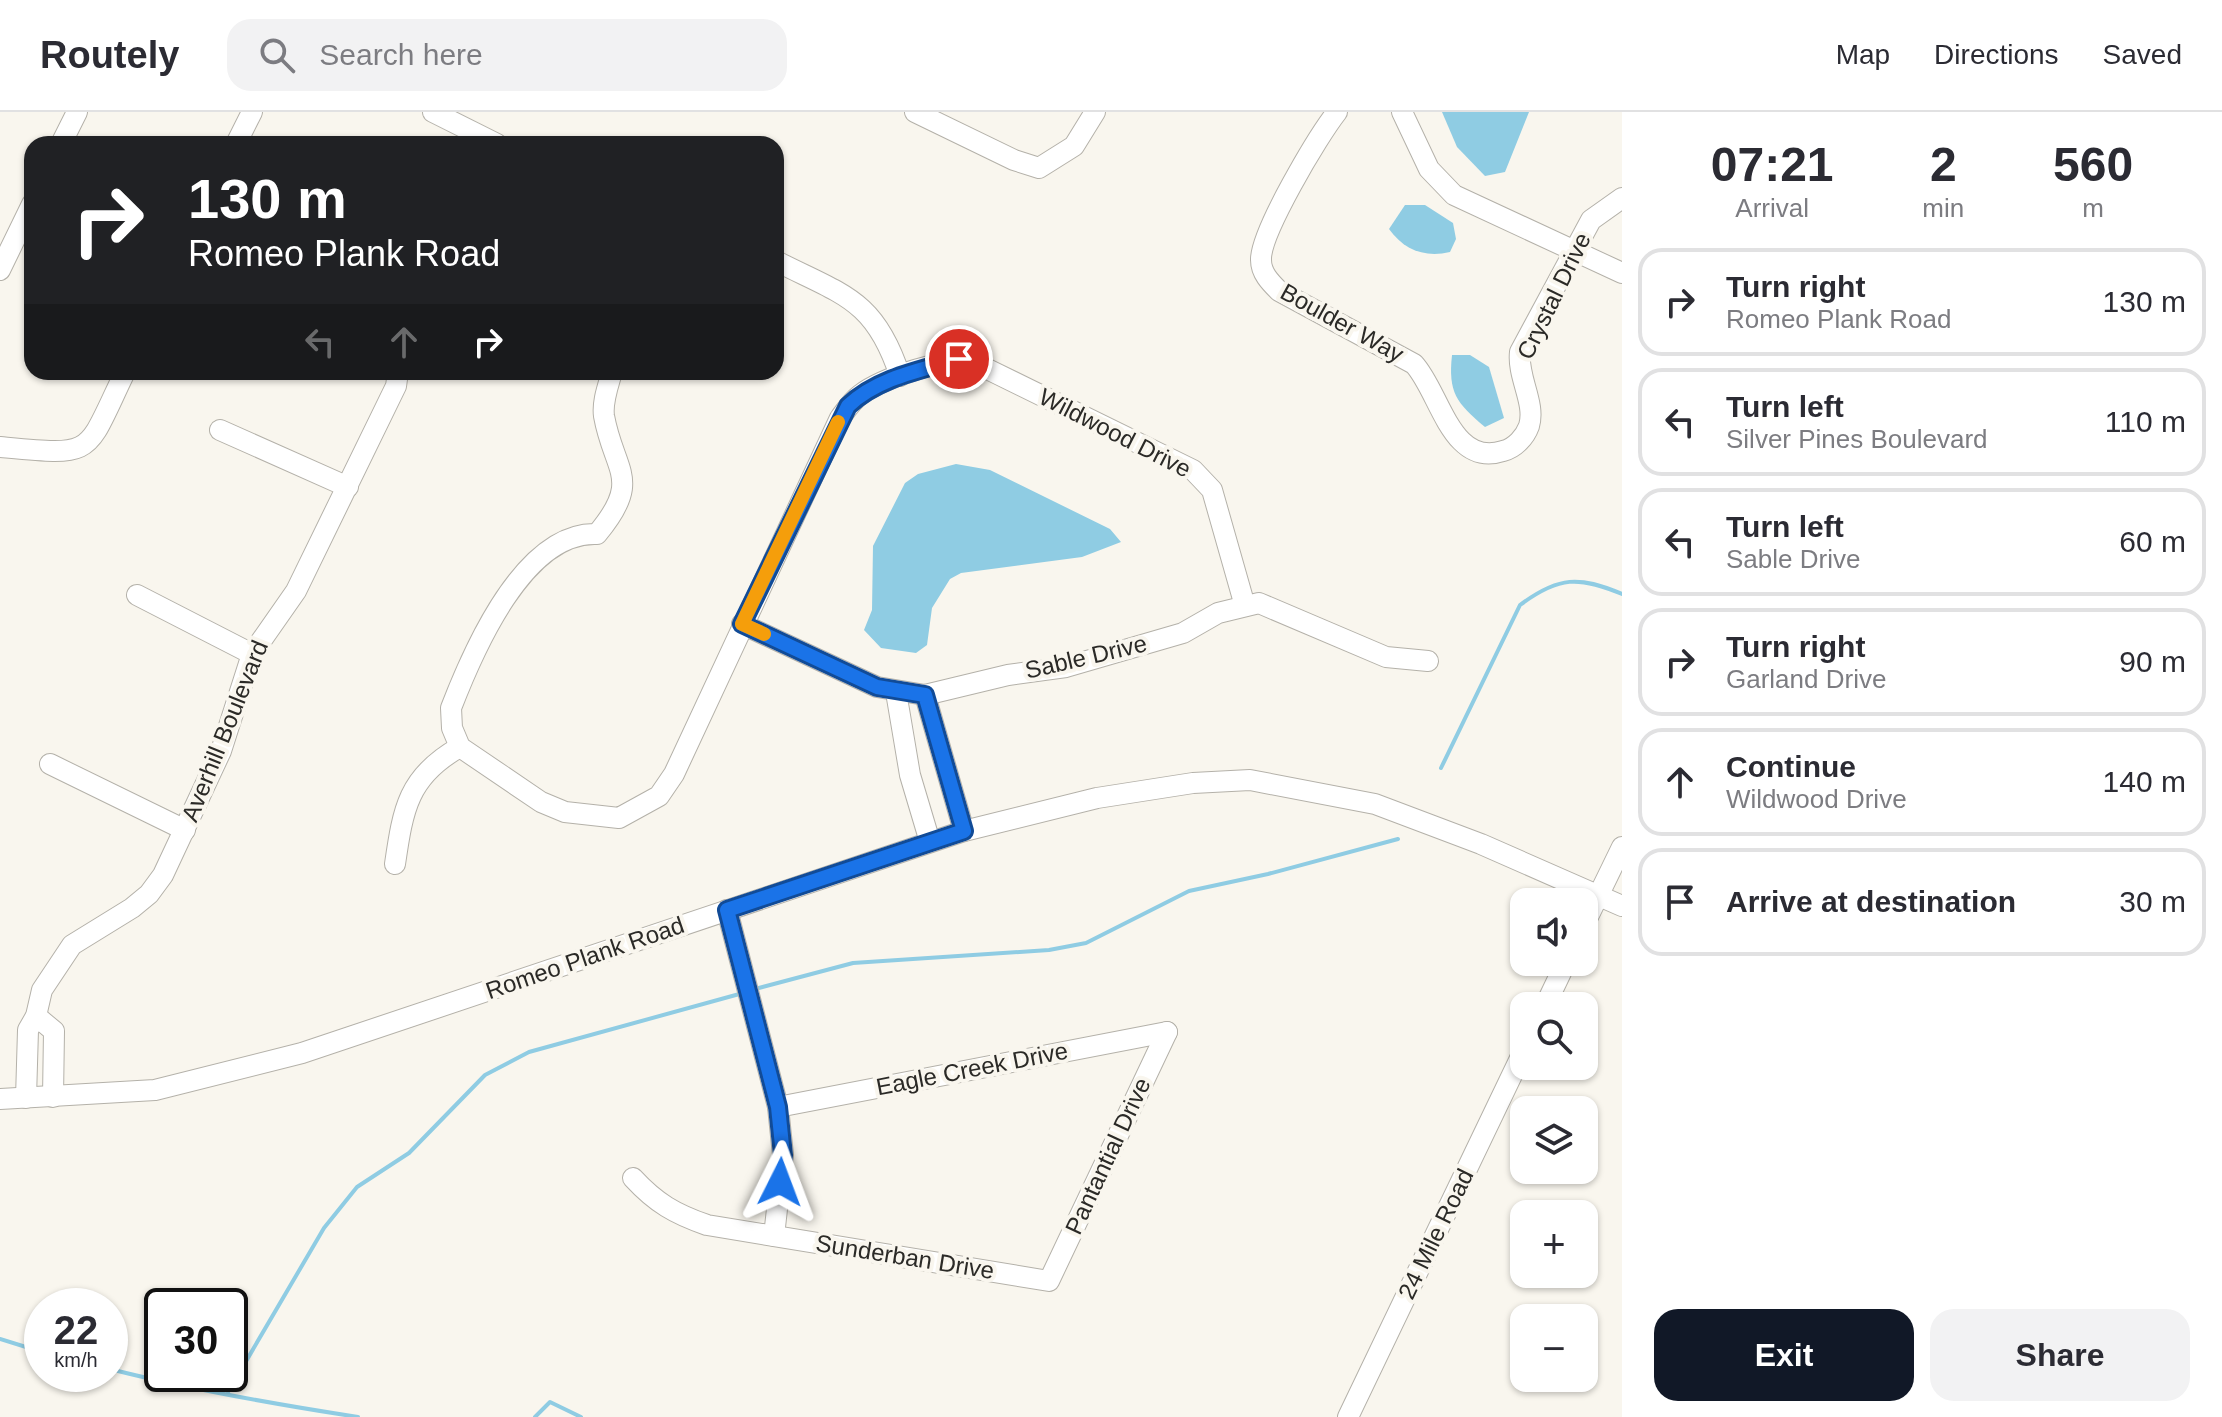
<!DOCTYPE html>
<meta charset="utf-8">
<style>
:root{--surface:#fff;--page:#f2f2f3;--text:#2b2b33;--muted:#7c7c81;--line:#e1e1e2;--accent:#111827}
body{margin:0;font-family:Helvetica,sans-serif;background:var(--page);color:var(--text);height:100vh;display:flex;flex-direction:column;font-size:30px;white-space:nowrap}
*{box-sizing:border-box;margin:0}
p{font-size:26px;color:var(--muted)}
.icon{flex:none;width:44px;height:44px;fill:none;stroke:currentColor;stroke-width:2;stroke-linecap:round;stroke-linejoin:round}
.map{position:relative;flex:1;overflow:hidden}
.panel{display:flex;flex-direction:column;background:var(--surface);width:600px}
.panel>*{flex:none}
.top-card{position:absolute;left:24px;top:24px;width:760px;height:244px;border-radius:24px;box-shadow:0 2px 6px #0004;background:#202124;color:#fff;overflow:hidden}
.controls{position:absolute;left:1510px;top:776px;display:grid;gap:16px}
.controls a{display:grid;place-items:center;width:88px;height:88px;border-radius:16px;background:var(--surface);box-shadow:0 2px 6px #0004;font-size:40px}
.speed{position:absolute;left:24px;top:1176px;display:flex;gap:16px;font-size:40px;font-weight:700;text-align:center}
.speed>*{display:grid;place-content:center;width:104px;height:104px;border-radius:50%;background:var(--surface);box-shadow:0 2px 6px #0004;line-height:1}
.speed small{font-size:20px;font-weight:400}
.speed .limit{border:4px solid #111;border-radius:12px;background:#fff;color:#111}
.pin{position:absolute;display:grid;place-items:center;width:68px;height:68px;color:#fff;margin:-34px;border:4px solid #fff;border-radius:50%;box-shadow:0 2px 8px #0007}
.me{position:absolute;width:88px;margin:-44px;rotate:3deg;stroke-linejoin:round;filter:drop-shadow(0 0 6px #0008)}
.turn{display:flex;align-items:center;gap:28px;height:168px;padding:0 32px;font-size:36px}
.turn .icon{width:104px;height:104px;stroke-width:2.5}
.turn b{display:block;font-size:56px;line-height:68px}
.lanes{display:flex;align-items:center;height:76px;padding:0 32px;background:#0003;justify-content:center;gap:40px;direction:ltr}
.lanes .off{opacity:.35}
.eta{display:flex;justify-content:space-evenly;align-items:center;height:136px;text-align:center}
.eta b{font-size:48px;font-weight:700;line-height:56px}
.action{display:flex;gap:16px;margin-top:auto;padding:16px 32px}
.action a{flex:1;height:92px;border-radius:24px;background:var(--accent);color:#fff;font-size:32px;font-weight:700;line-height:92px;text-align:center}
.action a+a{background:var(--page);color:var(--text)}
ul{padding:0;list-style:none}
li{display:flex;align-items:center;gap:24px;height:108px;margin:0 16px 12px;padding:0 16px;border:4px solid var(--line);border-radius:24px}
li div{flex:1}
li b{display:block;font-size:30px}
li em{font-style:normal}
header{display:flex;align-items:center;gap:48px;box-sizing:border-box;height:112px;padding:0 40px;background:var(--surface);border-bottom:2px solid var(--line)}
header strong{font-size:38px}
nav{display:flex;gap:44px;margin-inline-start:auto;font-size:28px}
.search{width:560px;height:72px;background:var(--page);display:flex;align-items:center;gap:20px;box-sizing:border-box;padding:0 28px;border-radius:24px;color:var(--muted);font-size:30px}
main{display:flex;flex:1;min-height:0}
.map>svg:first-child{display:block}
</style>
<header>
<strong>Routely</strong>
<div class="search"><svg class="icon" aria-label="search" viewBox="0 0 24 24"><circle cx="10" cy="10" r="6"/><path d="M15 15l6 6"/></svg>Search here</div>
<nav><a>Map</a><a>Directions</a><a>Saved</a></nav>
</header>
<main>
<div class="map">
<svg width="1622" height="1305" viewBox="0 0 1622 1305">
<rect width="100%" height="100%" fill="#f9f6ee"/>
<g fill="#8fcce3">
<polygon points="1442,0 1529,0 1505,60 1485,64 1457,35"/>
<path d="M1405,93H1425L1453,111L1456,127L1450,140C1425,146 1404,138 1389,117Z"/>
<path d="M1452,243H1470L1489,255L1504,306L1485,315C1456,291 1448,280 1452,243Z"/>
<polygon points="956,352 990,358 1110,417 1121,430 1082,445 961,461 950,467 932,496 927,533 916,541 881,536 864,518 872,498 873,434 905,371 918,362"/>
</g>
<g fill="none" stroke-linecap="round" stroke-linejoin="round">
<g stroke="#8fcce3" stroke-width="4">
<path d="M1441,656L1520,493C1559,464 1579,464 1622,482"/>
<polyline points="755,877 853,851 1049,838 1086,831 1189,779 1268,762 1398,727"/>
<polyline points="0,1227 42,1240"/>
<path d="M110,1257C192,1278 274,1292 358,1305"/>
<polyline points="228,1280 324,1116 357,1075 409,1041 485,963 529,940 743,881"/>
<polyline points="535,1305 550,1290 581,1305"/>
</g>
<g stroke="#b4b1a9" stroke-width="22">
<g id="minor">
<polyline points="433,0 497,32"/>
<polyline points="915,0 1014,48 1039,56 1074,34 1095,0"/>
<path d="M1337,0C1318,24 1260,121 1261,148C1261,161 1270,170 1279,179L1414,252C1440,280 1451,356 1503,339C1515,336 1525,325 1529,314C1536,291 1517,265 1520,240L1591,108L1622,86"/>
<polyline points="1402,0 1429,57 1454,83 1622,161"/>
<polyline points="61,32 77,0"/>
<polyline points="236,32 252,0"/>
<path d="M776,149C843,183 875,187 900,264"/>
<polyline points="0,158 32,92"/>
<path d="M612,260C608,274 602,290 604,304C614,360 643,367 597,422C524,419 473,539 451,596L452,616L460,635L541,690L565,700L619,706L659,684L674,662L840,306C846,298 852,289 860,283C882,266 948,244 973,250L1193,358L1212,378L1245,494"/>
<polyline points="220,318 348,375"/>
<path d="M0,335C97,344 84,345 125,260"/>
<polyline points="137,483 252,542"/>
<polyline points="742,512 877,575 925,583 1008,563 1066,555 1183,521 1218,501 1259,491 1386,545 1428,549"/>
<polyline points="896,580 910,663 930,730"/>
<polyline points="925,583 964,719"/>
<polyline points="50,652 185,718"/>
<path d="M395,752C403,697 408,664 460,635"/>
<polyline points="727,798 778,995 783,1043 774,1124"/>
<polyline points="1584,813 1622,735"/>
<polyline points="1545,894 1566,850"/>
<polyline points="36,904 54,919 53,985"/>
<polyline points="26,986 28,918 36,904 42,878 72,833 132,796 149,782 163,763 221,639 252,542 296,479 396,274 398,260"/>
<polyline points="0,987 155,978 302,941 964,719 1097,686 1193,671 1250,668 1375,692 1481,732 1622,794"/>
<polyline points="778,995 1167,920"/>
<path d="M633,1066C656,1091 675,1102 707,1113L1049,1169L1167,920"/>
<polyline points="1348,1305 1524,938"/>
</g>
</g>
<use href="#minor" stroke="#fff" stroke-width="20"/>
</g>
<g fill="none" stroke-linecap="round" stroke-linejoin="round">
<g stroke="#114b97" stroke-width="20">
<path id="route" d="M780,1070L783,1043L778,995L727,798L964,719L925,583L877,575L742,512L848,294C877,266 921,258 959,247"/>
</g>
<use href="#route" stroke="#1a73e8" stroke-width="14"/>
<polyline stroke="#f59e0b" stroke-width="14" points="764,522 742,512 838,310"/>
</g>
<g text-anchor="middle" stroke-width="8" stroke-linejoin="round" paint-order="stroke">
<g font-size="24" fill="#2b2a27" stroke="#f9f6ee">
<text transform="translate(1554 184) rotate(-64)" y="8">Crystal Drive</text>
<text transform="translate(1342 211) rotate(29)" y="8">Boulder Way</text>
<text transform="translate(1115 321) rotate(27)" y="8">Wildwood Drive</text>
<text transform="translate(1086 545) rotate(-13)" y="8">Sable Drive</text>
<text transform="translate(225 619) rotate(-68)" y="8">Averhill Boulevard</text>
<text transform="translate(585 846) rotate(-19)" y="8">Romeo Plank Road</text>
<text transform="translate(972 957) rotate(-11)" y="8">Eagle Creek Drive</text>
<text transform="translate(1108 1044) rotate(-65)" y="8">Pantantial Drive</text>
<text transform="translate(1436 1122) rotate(-64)" y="8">24 Mile Road</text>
<text transform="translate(905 1145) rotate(9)" y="8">Sunderban Drive</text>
</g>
</g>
</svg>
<div class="controls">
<a><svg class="icon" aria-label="sound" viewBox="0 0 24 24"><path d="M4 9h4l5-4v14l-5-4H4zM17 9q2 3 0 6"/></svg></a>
<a><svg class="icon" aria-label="search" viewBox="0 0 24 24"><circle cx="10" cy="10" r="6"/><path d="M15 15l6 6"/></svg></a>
<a><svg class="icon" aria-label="layers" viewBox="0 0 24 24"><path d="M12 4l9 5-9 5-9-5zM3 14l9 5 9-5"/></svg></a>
<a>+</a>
<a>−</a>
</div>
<div class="speed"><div>22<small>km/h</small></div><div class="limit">30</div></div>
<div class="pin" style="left:959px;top:247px;background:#d93025"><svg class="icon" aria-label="arrive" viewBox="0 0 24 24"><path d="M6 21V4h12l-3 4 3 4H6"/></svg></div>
<svg class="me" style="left:780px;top:1070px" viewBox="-20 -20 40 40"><path d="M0-17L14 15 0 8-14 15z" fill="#1a73e8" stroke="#fff" stroke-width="4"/></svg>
<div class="top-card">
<div class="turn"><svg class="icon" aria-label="right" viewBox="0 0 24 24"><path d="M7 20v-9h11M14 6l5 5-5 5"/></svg><div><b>130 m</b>Romeo Plank Road</div></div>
<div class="lanes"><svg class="icon off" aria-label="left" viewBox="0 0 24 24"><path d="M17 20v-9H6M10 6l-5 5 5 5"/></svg><svg class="icon off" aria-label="ahead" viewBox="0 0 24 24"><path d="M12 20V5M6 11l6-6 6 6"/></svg><svg class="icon" aria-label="right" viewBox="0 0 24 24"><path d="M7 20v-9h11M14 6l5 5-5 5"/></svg></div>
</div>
</div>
<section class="panel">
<div class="eta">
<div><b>07:21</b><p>Arrival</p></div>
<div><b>2</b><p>min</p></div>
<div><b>560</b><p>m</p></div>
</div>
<ul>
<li><svg class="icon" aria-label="right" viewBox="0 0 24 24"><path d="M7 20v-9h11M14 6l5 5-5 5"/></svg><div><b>Turn right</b><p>Romeo Plank Road</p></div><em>130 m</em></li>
<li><svg class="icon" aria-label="left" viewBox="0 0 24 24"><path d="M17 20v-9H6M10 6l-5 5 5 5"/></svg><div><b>Turn left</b><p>Silver Pines Boulevard</p></div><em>110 m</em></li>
<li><svg class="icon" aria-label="left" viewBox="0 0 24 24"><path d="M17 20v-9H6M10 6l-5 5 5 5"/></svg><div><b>Turn left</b><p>Sable Drive</p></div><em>60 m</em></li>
<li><svg class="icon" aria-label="right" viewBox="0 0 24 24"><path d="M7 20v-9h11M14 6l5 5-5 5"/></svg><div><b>Turn right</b><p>Garland Drive</p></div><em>90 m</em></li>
<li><svg class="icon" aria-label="ahead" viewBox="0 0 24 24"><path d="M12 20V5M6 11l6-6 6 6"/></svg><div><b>Continue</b><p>Wildwood Drive</p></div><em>140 m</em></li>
<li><svg class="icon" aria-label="arrive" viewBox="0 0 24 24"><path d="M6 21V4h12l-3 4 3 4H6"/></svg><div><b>Arrive at destination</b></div><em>30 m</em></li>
</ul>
<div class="action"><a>Exit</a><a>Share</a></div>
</section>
</main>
